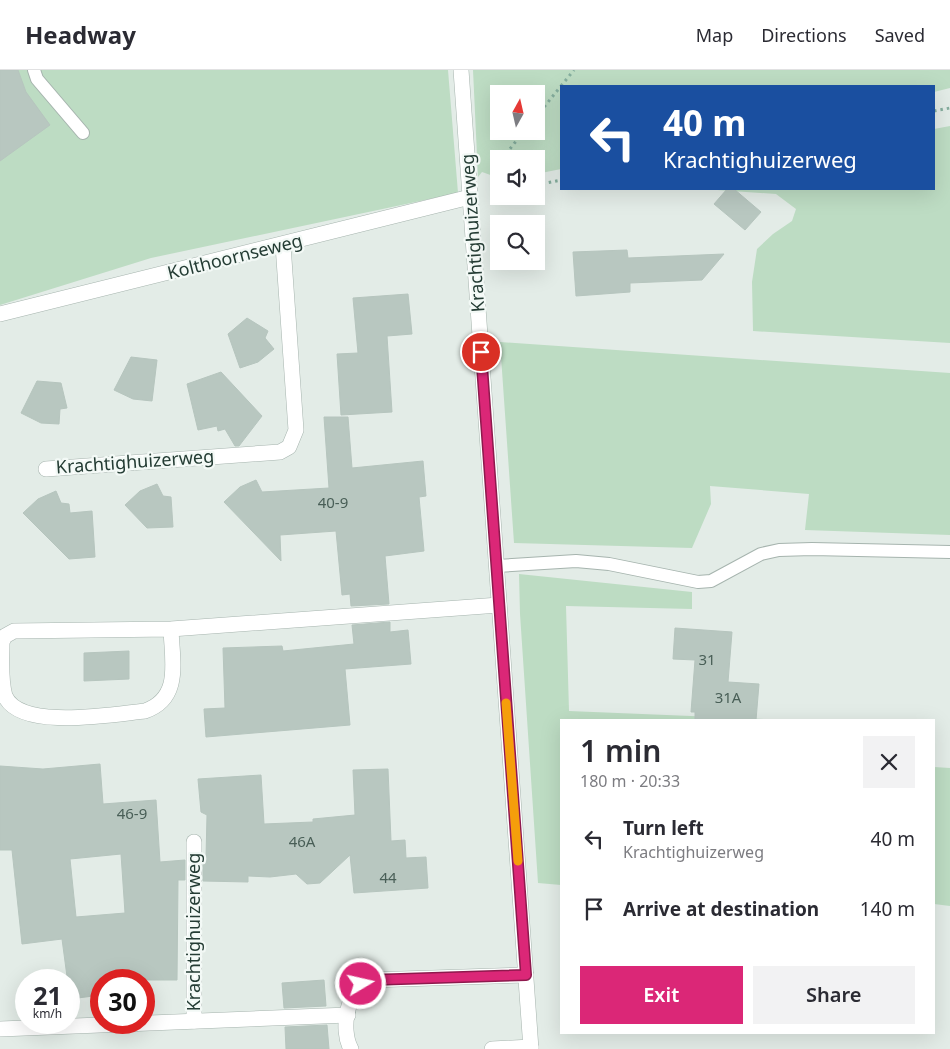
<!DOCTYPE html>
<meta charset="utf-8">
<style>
:root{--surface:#fff;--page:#f2f2f3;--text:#2b2b33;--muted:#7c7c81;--line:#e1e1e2;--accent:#db2777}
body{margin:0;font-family:"Noto Sans",sans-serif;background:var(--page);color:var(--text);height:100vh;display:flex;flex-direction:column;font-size:19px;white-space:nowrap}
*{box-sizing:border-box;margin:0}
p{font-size:16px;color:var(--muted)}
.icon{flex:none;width:28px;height:28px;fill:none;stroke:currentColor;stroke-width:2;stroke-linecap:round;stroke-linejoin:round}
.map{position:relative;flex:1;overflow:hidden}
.sheet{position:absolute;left:560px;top:649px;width:375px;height:315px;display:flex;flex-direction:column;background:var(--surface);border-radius:0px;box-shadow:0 5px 20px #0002}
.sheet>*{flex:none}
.banner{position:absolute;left:560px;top:15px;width:375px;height:105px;border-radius:0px;box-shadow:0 5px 20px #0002;background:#1a4fa0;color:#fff;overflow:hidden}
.needle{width:32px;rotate:8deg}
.tools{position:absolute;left:490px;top:15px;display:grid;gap:10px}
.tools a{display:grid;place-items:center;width:55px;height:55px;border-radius:0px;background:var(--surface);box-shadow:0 5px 20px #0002;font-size:25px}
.speed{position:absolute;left:15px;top:899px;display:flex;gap:10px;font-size:25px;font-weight:700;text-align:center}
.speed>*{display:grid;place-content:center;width:65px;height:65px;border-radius:50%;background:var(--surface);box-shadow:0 5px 20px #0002;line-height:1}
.speed small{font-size:12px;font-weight:400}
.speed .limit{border:8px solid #d22;background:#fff;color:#111}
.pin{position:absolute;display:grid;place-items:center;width:42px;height:42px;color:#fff;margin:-21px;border:2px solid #fff;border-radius:50%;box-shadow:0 1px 5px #0007}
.me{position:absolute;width:55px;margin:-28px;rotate:81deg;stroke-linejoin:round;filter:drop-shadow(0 0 4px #0008)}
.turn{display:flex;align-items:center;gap:18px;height:105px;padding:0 20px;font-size:22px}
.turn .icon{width:65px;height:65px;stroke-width:2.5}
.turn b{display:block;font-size:35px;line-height:42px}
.round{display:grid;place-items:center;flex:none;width:52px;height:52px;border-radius:0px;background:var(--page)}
.overview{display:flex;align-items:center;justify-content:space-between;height:85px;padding:0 20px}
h1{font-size:30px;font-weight:600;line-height:38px}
.button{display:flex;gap:10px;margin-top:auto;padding:10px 20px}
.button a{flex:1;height:58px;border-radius:0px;background:var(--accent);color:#fff;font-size:20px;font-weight:600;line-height:58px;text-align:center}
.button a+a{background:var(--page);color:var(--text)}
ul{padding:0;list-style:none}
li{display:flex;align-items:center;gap:15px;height:70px;padding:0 20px}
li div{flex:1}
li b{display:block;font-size:19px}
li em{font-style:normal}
header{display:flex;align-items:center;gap:30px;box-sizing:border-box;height:70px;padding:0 25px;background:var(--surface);border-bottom:1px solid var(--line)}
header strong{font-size:24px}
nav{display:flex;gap:28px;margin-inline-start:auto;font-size:18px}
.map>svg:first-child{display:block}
</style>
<header>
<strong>Headway</strong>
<nav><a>Map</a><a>Directions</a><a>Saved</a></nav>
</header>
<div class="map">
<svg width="950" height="979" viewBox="0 0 950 979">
<rect width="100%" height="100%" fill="#e3ece7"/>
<g fill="#bddcc3" fill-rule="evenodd">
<polygon points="0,0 448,0 458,123 151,188 0,235"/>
<path d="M473,0H950V18L934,22V16H561V99L536,104V89H499V108L482,102L478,107ZM499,24H536V61H499Z"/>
<polygon points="950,56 950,273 753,261 752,212 757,179 773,164 792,151 796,139 776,124 703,119 934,119 934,59"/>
<polygon points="500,272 950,303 950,465 805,460 809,424 710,416 711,434 692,478 514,473"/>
<polygon points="519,504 692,522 692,539 566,536 569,641 788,650 561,650 561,815 538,813 520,544"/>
<polygon points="934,697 950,698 950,836 934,834"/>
</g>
<g fill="#b8c7c0" stroke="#b6c5be" fill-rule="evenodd">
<polygon points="0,0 18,0 26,22 50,55 0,91"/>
<polygon points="727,119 734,119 761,142 745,160 714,134"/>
<polygon points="627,180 628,188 724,184 702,210 630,213 630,222 576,226 573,182"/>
<polygon points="408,224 412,264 387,266 392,342 341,345 337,284 358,283 353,228"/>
<polygon points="247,248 268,261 265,268 274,279 258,292 240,298 228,264"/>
<polygon points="131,287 157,290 152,331 133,329 114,320"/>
<polygon points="221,302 262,346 239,376 235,376 225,359 218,361 217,356 198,360 187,314"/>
<polygon points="37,311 61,313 67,338 60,339 59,354 41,353 21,343"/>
<polygon points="324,347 348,347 352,398 423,391 426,426 419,427 424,481 385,486 389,534 351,536 350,524 342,525 336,461 280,465 281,491 224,432 240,417 256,410 262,422 329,418"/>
<polygon points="157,414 163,426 171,427 173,457 147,458 125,435 140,421"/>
<polygon points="56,421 61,433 69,434 70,443 92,441 95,487 69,489 23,443 38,429"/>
<polygon points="390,552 390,562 408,560 411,594 345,599 350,655 206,667 204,639 225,638 223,578 282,576 283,581 354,574 352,555"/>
<polygon points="675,558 732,562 728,612 759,614 756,650 695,650 695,642 691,642 695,590 673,589"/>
<polygon points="129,581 129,609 84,611 84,583"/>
<path d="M100,694L103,734L156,730L160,792L185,790V810H178L177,910H101V925L70,929L62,869L22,874L12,780H0V696L43,699ZM121,784L125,843L76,847L70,789Z"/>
<polygon points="388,699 391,771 405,770 406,788 426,787 428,818 354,823 350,785 320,813 307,814 296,804 270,807 248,806 248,812 203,811 203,789 206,788 207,745 201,742 198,709 261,705 264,754 313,752 313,749 355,745 353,700"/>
<polygon points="324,910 326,936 284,938 282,913"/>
<polygon points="327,955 329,979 286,979 285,957"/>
</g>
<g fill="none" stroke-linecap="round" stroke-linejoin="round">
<g stroke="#a6b4ae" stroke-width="14">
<g id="service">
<polyline points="34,0 37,9 83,63"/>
<polyline points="497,496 576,491 609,494 698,512 711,511 761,484 779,480 812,479 950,482"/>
</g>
</g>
<g stroke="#a6b4ae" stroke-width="16">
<g id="minor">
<polyline points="461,0 531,979"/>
<polyline points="0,244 470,127"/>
<polyline points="46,399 280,382 289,377 296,360 283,175"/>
<path d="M171,559C172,591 182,628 145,641C114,644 20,661 5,626C0,609 2,589 2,572L5,566L14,561L171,559L499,535"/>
<polyline points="194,951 194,772"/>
<polyline points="0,959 348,945"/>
<path d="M351,979C340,959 347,919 370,910L526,905"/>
<polyline points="492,979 531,977"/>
</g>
</g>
<g stroke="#85ae9e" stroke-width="3" stroke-dasharray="2.5 4" stroke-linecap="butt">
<polyline points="561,16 574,0"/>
<polyline points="934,41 950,38"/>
<polyline points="536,47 561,16"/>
<polyline points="502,89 524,61"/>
<polyline points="493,100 499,92"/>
<polyline points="536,115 561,110"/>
</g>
<use href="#service" stroke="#fff" stroke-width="12"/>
<use href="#minor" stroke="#fff" stroke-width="15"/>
</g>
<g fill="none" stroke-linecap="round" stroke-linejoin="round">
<g stroke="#8e194d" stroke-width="12">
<polyline id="route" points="361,914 370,910 526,905 481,282"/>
</g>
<use href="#route" stroke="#db2777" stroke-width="9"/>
<polyline stroke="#f59e0b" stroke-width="9" points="506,633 518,791"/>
</g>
<g text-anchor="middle" stroke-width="4.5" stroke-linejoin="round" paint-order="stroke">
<g font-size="15" fill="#495f57">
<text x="333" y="438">40-9</text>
<text x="707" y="595">31</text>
<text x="728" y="633">31A</text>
<text x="132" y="749">46-9</text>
<text x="302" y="777">46A</text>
<text x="388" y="813">44</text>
</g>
<g font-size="18" fill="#243c34" stroke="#f3f9f6">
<text transform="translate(473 163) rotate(-94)" y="6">Krachtighuizerweg</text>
<text transform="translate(235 187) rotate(-14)" y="6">Kolthoornseweg</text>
<text transform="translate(135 392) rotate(-4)" y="6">Krachtighuizerweg</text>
<text transform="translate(194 862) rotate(-90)" y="6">Krachtighuizerweg</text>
</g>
</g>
</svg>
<div class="tools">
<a><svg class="needle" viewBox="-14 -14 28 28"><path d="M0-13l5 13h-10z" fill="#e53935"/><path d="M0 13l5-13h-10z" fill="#7c7c81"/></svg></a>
<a><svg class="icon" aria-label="sound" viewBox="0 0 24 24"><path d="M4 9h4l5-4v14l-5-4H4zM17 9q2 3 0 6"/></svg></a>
<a><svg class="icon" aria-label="search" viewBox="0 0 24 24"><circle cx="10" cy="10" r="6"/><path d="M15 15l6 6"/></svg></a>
</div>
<div class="speed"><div>21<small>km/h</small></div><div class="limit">30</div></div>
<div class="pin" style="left:481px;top:282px;background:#d93025"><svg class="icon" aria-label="arrive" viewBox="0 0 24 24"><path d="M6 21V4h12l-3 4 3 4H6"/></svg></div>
<svg class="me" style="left:361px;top:914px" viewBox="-20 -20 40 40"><circle r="17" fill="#db2777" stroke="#fff" stroke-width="3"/><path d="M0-11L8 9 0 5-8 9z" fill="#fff"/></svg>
<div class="banner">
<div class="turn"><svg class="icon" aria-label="left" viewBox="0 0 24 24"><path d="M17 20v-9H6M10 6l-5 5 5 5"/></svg><div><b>40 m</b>Krachtighuizerweg</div></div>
</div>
<section class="sheet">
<div class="overview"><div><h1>1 min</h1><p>180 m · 20:33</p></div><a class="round"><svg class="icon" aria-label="close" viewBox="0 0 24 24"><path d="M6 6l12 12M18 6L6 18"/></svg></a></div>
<ul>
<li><svg class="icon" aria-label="left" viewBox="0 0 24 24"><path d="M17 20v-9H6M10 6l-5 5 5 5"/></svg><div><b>Turn left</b><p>Krachtighuizerweg</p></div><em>40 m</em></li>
<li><svg class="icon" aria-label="arrive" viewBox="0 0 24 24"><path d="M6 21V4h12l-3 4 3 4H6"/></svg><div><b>Arrive at destination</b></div><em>140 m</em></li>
</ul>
<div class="button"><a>Exit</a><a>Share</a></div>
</section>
</div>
